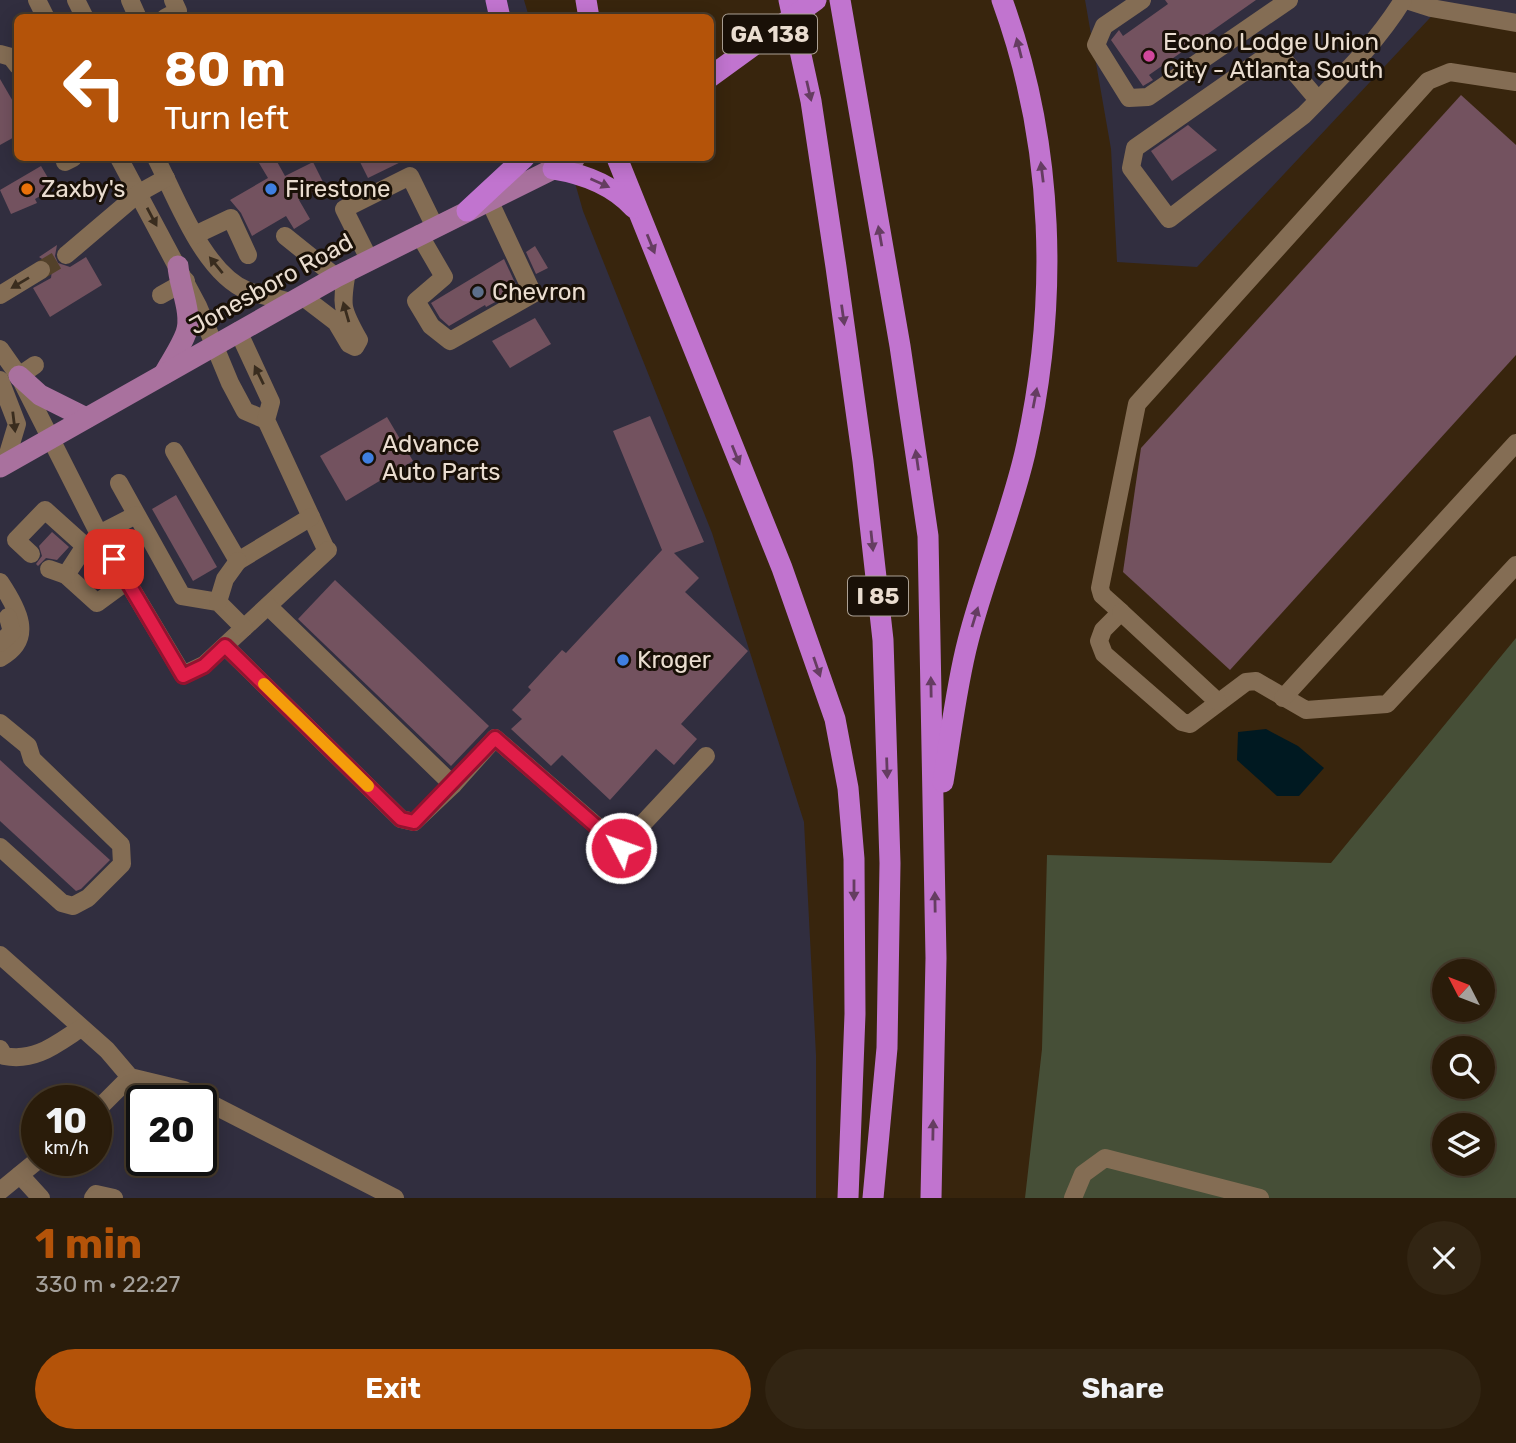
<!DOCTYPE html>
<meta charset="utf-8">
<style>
:root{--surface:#2a1c0a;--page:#322513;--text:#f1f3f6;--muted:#a5a19c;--line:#463a2b;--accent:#b45309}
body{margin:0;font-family:Rubik,sans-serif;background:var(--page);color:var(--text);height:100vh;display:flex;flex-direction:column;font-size:26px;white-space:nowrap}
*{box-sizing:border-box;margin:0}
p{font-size:23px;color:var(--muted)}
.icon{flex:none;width:38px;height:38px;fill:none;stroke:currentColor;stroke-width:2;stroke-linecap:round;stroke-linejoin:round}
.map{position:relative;height:1198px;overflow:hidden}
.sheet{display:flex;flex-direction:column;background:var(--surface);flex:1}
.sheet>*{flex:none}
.banner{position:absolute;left:14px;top:14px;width:700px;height:147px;border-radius:10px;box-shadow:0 4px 18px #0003,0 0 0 2px var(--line);background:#b45309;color:#fff;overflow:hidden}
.needle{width:46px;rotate:312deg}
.controls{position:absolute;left:1432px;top:959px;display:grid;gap:14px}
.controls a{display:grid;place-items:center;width:63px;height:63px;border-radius:50%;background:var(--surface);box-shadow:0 4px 18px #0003,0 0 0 2px var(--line);font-size:35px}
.speed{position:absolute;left:21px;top:1085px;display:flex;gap:14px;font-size:35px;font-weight:700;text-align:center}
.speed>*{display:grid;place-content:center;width:91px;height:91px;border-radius:50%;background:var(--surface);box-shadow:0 4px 18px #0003,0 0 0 2px var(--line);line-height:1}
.speed small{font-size:18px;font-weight:400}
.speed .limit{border:4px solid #111;border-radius:10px;background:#fff;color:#111}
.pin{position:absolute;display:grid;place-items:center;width:60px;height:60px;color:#fff;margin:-30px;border-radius:14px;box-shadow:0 4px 10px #0006}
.me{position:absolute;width:77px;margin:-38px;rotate:311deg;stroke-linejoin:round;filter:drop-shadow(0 0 5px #0008)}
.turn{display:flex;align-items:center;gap:24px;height:147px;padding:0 35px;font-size:32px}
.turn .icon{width:91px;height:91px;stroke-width:2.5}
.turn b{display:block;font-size:49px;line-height:60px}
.round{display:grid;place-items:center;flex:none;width:74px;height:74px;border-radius:37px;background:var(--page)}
.summary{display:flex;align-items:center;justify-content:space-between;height:119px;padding:0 35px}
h1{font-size:42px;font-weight:700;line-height:52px;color:var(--accent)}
.cta{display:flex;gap:14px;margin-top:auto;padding:14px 35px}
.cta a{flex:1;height:80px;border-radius:42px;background:var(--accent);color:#fff;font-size:28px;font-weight:700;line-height:80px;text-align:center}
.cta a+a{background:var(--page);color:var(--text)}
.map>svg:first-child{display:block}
</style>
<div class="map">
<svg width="1516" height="1198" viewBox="0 0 1516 1198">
<rect width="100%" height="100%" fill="#38250d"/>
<g fill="#312e3f" fill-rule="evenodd">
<path d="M0,0H524L529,17L18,18V158H568L583,211L712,533L804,822L816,1055V1198H0ZM37,1101H96V1160H37ZM142,1101H201V1160H142Z"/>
<polygon points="1085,0 1516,0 1516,22 1442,5 1197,267 1117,262 1111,149"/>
</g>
<path fill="#464f37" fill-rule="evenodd" d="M1516,638V1198H1025L1042,1049L1047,855L1331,863ZM1444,971H1482V1010H1444ZM1444,1048H1482V1087H1444ZM1444,1125H1482V1164H1444Z"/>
<polygon fill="#001921" points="1266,729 1298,746 1324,768 1299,796 1277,796 1237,760 1238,732"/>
<g fill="#73525f">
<polygon points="1165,0 1256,0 1149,75 1153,80 1143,86 1111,40 1119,30 1123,36 1168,4"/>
<polygon points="0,79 18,110 18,135 0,145"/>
<polygon points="1461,95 1516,145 1516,355 1230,670 1123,572 1141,448"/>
<polygon points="1188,125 1217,150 1172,181 1151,151"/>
<polygon points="256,158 275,158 285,176 313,162 325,186 299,200 310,219 294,229 286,216 252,236 241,213 230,200 268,178"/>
<polygon points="358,158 409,158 368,178"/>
<polygon points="41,166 54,188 35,199 37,203 11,214 0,190"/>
<polygon points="57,245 55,256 58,263 70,267 86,257 102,285 50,317 33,288 51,278 52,270 50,264 39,257"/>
<polygon points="535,246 548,268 536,274 526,252"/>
<polygon points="504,259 517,287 497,298 499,300 486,307 485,305 449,326 440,318 431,303"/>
<polygon points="535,318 551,344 510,368 492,341"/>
<polygon points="650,416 704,542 674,553 699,578 685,592 748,651 681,724 697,739 674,765 656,749 610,800 562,755 551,766 511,729 522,719 512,710 531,690 528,687 562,650 566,653 662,550 613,431"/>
<polygon points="387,417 413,461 346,501 320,456"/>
<polygon points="176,495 217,567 193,581 152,509"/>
<polygon points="52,532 69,547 57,560 46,558 38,566 36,564 42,556 39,546"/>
<polygon points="335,580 489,726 451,766 298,619"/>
<polygon points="0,760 110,860 81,889 76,891 0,821"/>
</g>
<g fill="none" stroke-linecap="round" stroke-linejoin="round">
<polyline stroke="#53412a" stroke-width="18" stroke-dasharray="18 9" stroke-linecap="butt" points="41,270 66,255"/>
<polyline stroke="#8e7e6b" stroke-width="2.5" stroke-dasharray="7 3.5" stroke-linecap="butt" points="216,308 226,308 232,303"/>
<g stroke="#846d54" stroke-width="18">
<polyline points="37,0 46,18"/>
<polyline points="76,0 85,18"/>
<polyline points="130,0 138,18"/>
<polyline points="1142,0 1104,26 1096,45 1129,98 1148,97 1289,0"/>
<polyline points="1406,0 1431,8 1516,23"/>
<polyline points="165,18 178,11 173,0"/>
<polyline points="0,54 11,57 18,66"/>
<polyline points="1516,82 1450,72 1428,81 1137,404 1100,588 1102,595 1121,612 1103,630 1099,641 1104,654 1182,722 1190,724 1246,682 1256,681 1306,710 1387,704 1516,565"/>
<path d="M1318,100L1285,61L1264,58L1135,148L1131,168L1169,219L1304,115C1340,78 1376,44 1403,0"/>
<polyline points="119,158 198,306 230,383 245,411 266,420"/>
<path d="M156,158C176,197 204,274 248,291C261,296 277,298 291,302"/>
<polyline points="65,162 73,158"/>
<polyline points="419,234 444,277 416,301 431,326 450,341 533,294 489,200"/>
<polyline points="195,235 231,218 248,255"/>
<polyline points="285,236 336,277"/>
<polyline points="66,255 139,193 166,178"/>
<polyline points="369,259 344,209 410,176 435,227"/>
<polyline points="0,295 41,270"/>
<polyline points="161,295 186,281"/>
<path d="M302,296L336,322L349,344L355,347L359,340C341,308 341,306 347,271"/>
<polyline points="238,331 271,402 266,420 324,545"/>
<polyline points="0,349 19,376 99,534 183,675 204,665 328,550"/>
<polyline points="19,376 35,365"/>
<polyline points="0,380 17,424 5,464"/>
<polyline points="174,451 238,561 311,517"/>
<polyline points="119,483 182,596 218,602 244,628"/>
<polyline points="99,534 136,515"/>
<polyline points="85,546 66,575 97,603 127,581"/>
<polyline points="31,554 16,540 45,510 85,546 101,538"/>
<polyline points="49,569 66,575"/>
<path d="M0,582C18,609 35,639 0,658"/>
<polyline points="218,602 225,579 238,561"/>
<polyline points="268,606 453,785 495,738 621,847 706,756"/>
<polyline points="1121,612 1218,702"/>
<polyline points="0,643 12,632 8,617"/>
<polyline points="225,646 401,819 414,822 453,785"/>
<polyline points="1283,698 1516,443"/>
<polyline points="0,723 28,746 32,759 121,845 122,864 88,898 73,906 62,903 0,847"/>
<polyline points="0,955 107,1050 130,1077 184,1090 395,1198"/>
<path d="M0,1049L4,1056C35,1062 55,1045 81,1028"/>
<polyline points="96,1111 130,1077"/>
<polyline points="20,1175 41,1198"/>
<polyline points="0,1191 38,1160"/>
<polyline points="93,1198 96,1194 114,1198"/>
<polyline points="1073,1198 1083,1174 1105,1158 1260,1198"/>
</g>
<g stroke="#a9719e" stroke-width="21">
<path d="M164,374C171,361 181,347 186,333C193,313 179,286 178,266"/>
<polyline points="19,376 40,395 86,418"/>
<polyline points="0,467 336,277 575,158"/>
</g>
<g stroke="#c174cf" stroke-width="21">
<polyline points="496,0 500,18"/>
<polyline points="586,0 589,18"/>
<polyline points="789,0 811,101 836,267 863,461 883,640 890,863 887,1048 873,1198"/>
<polyline points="840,0 900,346 928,536 936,958 931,1198"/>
<polyline points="710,77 816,0"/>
<polyline points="617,158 782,568 835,719 848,788 854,859 855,1014 848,1198"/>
<path d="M553,169C584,174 613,185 634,208"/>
<polyline points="467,211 524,158"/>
<path d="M943,782C951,735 956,687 968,641C984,578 1010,517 1025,453C1059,304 1055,145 1002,0"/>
</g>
</g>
<defs><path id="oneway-solid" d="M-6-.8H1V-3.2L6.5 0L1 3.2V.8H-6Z" transform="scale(1.75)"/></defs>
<g fill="#653d61">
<use href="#oneway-solid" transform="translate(1019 48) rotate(-104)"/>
<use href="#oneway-solid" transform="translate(809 91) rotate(77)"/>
<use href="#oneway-solid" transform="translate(1042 172) rotate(-97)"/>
<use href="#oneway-solid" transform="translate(600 183) rotate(24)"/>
<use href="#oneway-solid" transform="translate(880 236) rotate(-100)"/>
<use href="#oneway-solid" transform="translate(651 244) rotate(68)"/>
<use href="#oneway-solid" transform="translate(843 315) rotate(82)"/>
<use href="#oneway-solid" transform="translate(1035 398) rotate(-79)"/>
<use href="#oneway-solid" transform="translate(736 455) rotate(68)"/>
<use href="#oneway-solid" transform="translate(917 460) rotate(-98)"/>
<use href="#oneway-solid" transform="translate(872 541) rotate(84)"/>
<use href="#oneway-solid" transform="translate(975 617) rotate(-73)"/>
<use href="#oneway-solid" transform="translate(817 667) rotate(71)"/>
<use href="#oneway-solid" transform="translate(931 687) rotate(-91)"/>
<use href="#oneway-solid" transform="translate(887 768) rotate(88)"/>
<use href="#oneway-solid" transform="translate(854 890) rotate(90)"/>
<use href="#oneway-solid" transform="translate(935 902) rotate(-91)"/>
<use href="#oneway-solid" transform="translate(933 1130) rotate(-89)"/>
</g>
<g fill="#392c1e">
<use href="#oneway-solid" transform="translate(152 217) rotate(62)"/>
<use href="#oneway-solid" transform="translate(216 265) rotate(-129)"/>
<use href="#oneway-solid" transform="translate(20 283) rotate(149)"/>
<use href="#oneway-solid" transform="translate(346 312) rotate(-106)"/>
<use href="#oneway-solid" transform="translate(259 375) rotate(-116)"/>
<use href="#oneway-solid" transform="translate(14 422) rotate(83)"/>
</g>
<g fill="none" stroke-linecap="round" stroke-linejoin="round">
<g stroke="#92132f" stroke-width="18">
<polyline id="route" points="114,559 183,676 204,666 225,646 401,819 414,822 495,738 621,848"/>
</g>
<use href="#route" stroke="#e11d48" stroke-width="12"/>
<polyline stroke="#f59e0b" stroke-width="12" points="264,684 368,786"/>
</g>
<circle fill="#d1479c" stroke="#191007" stroke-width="2.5" cx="1149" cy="56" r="7"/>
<circle fill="#e8710a" stroke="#191007" stroke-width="2.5" cx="27" cy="189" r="7"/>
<g fill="#3f7fe0" stroke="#191007" stroke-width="2.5">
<circle cx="271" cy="189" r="7"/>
<circle cx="368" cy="458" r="7"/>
<circle cx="623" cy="660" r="7"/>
</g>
<circle fill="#5c6f8a" stroke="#191007" stroke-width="2.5" cx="478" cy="292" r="7"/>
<g text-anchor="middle" stroke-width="6" stroke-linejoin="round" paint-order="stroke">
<g fill="#191007" stroke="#aba094" stroke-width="2">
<rect x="723" y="14.5" width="94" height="39" rx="5"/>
<rect x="848" y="576.5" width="60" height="39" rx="5"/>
</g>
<g font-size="23" font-weight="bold" fill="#eaddd0">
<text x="770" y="42">GA 138</text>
<text x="878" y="604">I 85</text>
</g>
<g font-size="24" fill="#eaddd0" stroke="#191007" text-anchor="start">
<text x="1163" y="50">Econo Lodge Union<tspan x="1163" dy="28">City - Atlanta South</tspan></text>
<text x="41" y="197">Zaxby's</text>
<text x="285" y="197">Firestone</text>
<text x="492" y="300">Chevron</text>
<text x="382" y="452">Advance<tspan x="382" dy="28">Auto Parts</tspan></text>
<text x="637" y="668">Kroger</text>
</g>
<g font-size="24" fill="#eaddd0" stroke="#191007">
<text transform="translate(271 284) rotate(-29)" y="8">Jonesboro Road</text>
</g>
</g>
</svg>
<div class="controls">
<a><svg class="needle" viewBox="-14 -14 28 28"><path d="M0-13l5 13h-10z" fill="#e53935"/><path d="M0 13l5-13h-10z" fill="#a5a19c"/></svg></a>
<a><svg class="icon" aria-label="search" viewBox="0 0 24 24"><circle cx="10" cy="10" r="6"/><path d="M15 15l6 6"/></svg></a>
<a><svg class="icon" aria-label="layers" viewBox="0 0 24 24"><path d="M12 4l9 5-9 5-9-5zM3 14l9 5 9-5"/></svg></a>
</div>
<div class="speed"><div>10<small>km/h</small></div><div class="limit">20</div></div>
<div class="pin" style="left:114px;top:559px;background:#d93025"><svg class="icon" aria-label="arrive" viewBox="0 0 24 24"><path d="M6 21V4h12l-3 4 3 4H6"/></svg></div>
<svg class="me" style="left:621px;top:848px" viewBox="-20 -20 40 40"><circle r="17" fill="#e11d48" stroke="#fff" stroke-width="3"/><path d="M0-11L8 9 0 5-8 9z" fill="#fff"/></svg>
<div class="banner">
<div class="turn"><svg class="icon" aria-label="left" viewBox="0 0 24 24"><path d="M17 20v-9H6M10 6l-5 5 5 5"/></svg><div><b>80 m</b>Turn left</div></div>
</div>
</div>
<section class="sheet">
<div class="summary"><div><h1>1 min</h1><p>330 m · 22:27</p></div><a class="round"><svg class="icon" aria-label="close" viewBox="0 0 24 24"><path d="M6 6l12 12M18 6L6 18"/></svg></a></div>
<div class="cta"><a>Exit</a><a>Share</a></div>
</section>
